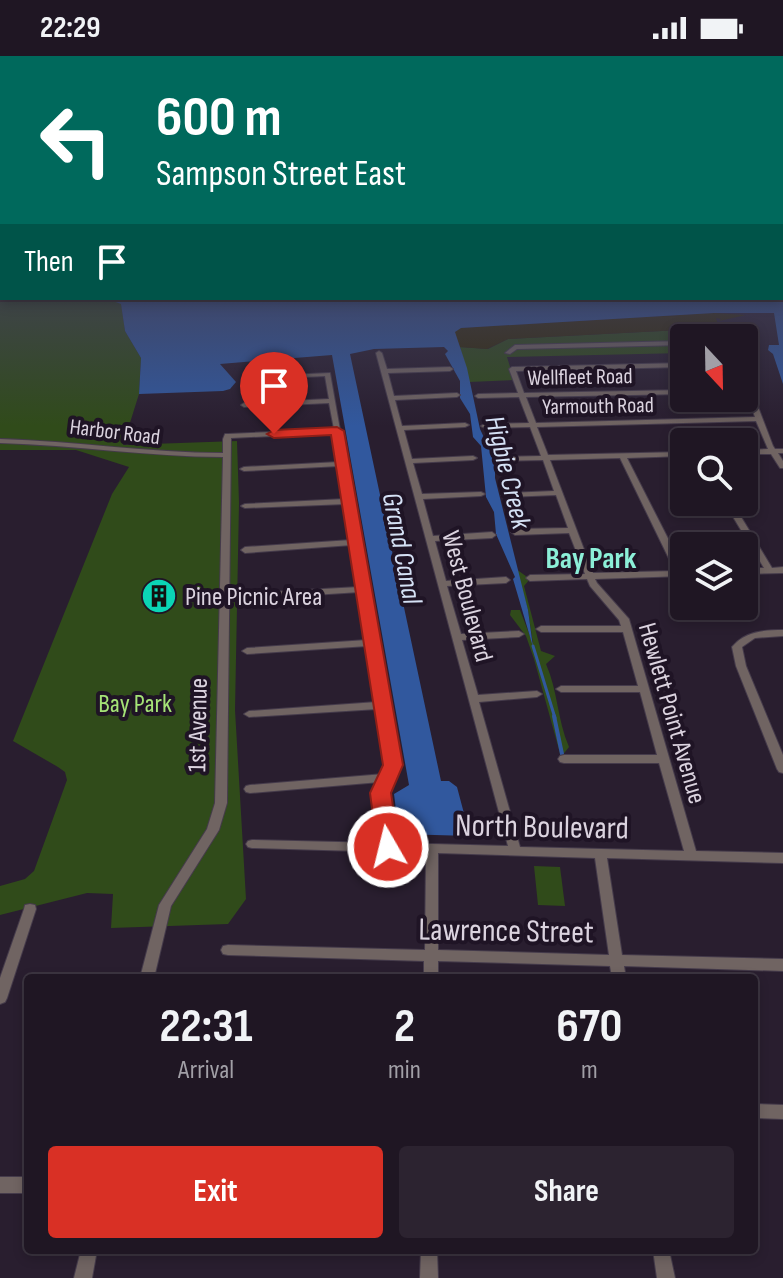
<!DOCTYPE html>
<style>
:root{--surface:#1f1623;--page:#2c2330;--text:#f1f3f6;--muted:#a19fa6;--line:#3c3541;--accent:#d93025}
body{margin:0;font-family:"Sofia Sans Condensed",sans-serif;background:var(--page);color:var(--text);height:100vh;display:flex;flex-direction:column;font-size:30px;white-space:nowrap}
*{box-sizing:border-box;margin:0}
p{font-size:26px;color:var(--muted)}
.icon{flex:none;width:44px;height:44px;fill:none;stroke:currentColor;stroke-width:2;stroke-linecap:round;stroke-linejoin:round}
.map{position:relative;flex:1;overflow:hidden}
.sheet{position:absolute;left:24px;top:918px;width:734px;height:280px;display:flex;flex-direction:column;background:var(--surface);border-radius:8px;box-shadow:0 4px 12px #0003,0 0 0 2px var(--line)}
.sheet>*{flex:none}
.banner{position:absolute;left:0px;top:0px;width:784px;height:244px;box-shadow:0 4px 12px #0003,0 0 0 2px var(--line);background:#00695c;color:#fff;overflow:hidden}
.needle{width:52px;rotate:158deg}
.tools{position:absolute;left:670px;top:268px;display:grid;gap:16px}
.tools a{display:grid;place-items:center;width:88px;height:88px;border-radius:8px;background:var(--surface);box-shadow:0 4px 12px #0003,0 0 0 2px var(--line);font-size:40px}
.pin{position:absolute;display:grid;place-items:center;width:68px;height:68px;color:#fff;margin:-82px -34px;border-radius:50% 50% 50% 0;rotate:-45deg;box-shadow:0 0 8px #0007}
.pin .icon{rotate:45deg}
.me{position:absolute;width:88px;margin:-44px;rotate:352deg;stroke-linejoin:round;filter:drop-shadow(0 0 6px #0008)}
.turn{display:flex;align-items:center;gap:28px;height:168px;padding:0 24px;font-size:36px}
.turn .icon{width:104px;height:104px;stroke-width:2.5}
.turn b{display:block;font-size:56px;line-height:68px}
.then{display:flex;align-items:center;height:76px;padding:0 24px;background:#0003;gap:16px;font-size:30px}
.eta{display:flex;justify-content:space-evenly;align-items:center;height:136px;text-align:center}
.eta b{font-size:48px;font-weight:700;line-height:56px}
.action{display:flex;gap:16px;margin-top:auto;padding:16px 24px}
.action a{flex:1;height:92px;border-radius:8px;background:var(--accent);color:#fff;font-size:32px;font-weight:700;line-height:92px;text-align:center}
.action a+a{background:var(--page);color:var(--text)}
.status{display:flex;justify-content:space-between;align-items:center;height:56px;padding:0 40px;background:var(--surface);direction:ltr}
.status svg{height:22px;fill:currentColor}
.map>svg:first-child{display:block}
</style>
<div class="status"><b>22:29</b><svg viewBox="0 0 49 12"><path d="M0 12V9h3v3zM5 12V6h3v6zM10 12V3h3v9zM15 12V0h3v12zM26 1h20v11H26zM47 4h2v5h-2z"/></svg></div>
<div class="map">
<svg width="783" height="1222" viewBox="0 0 783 1222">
<rect width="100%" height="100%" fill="#291e2f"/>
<g fill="#304b1a">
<polygon points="0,199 2,242 105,242 121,247 125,275 141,302 139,338 123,389 237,385 239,447 235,654 246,843 228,868 111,872 113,838 87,837 0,859 0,830 25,823 34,815 67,724 65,716 58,711 13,685 112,438 129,411 76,394 0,394"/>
<polygon points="719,272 724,282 684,282 684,297 507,301 514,324 469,326 460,291 488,293 508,283"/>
<path d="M516,513L530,523L524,530L541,595L555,600L546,608C558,635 557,663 569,691L561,701L534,603L526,580L510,559L511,554H520L533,588L528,554Z"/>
<polygon points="534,810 560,811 565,850 538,849"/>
</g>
<polygon fill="#322a08" points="714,257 746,259 719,265 721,263 716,262 719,272 508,283 487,293 460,291 454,276 461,272"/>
<polygon fill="#31589e" points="783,199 783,328 773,298 768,294 769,289 779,289 774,257 714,257 461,272 455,276 467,312 480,373 495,405 495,422 528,554 533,591 513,523 515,521 496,478 494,456 486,441 481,390 473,381 470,358 460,342 460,325 445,298 448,295 444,291 374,293 350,298 441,725 449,725 457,731 470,780 399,778 394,738 409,729 332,299 220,308 236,326 230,333 223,335 139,338 141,302 125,275 121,248 105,242 782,242"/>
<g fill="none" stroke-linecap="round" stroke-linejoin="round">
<polyline stroke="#31589e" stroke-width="3" points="533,590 555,662"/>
<polyline stroke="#31589e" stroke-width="4" points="554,660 562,698"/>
<g stroke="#453b4b" stroke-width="2">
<g id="minor">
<polygon points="725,276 729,276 732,282 726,282"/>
<polygon points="684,285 684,289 517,293 510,298 505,297 515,289"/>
<path d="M379,295L382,297L387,313L450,311L453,313L450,315L388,317L394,340L457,337L460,339L457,341L395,344L402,370L465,367L469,369L465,371L404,374L412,403L473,400L477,402L473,404L413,407L422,438L481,436L485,438L481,440L423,443L433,480L492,476L496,479L492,482L435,485L446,525L506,521L510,524L506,527L447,530L461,578L519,575L524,578L519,581L462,584L478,639L537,635L542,638L537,641L479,646L520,791L684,795L659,707H564L560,706L558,703L560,700L564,699H657L640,636H561L556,633L561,630H638L623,576H541L536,573L541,570H621L619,564L590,530L587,523L530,525L526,522L530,519L585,518L569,477L515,479L511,476L515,473L568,472L556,439L505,441L501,439L505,437L554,435L543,404L498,405L494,403L498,401L541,400L530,371L485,372L481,370L485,368L529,367L519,341L478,342L475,340L478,338L518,337L509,313L512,311L684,307V311L516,315L524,337L684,334V338L526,341L536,367L755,361L744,331V320L747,322L773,390L775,393H783V397H778L783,405V412H780L771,398H744V394L768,393L756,365L537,371L548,399L684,396V400L627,402L684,514V520L595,523L597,527L629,563L696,795L783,797V807L607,802L622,899L783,903V915L624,910L626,922H612L610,910L438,905V922H424V905L228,899L223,898L221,894L223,890L228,889L425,894L426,797L252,792L248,791L246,788L248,785L252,784L381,787L375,737L380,726L250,737L246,736L244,733L246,730L250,729L384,718L387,709L378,653L249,661L244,658L249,655L377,646L368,590L247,598L242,595L247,592L367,584L360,536L248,543L243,540L248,537L359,531L352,489L245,497L241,494L245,491L351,484L346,448L245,452L241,450L245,448L345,443L340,410L244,415L240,413L244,411L339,406L334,377L231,382L227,747L219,774L171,850L154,922H140L159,849L207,773L215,747L223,401C148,401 75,389 0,387V383C75,385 148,397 223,397V383L225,378H228L334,373L329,347L244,351L241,349L244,347L329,343L325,320L245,324L242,322L243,321L330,317L399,709L387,737L394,787L508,790L376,297ZM620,402L675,515L593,517L550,404ZM438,797L595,802L609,899L438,894Z"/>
<polygon points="724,446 732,446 772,512 783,511 783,517 744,518 744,512 764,512"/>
<path d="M783,574V580L755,582L742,591L746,610L783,699V717L779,716L777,713L736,610L732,591C745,575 764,574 783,574Z"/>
<polygon points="30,848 35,849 36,853 7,942 5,946 0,948 0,922 24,853 25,849"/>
<polygon points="754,1048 783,1049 783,1063 754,1062"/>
<rect x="0" y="1121" width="28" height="16"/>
<polygon points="81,1194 97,1194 92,1222 74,1222"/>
<polygon points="421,1194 437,1194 438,1222 420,1222"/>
<polygon points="653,1194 669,1194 675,1222 657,1222"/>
</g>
</g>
<use href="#minor" fill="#706462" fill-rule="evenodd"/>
</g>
<linearGradient id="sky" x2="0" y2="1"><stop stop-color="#17101a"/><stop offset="0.54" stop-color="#434158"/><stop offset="1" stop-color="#434158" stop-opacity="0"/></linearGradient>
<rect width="783" height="370" fill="url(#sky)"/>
<polygon fill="#d93025" stroke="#8d1f18" stroke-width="2" points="337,371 344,375 403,709 391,737 399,791 396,797 380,797 377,791 370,737 383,709 331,379 274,382 267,378 274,374"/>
<defs>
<g id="building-disc" transform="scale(1.8)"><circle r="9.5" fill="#0bd5b5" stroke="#1f1425"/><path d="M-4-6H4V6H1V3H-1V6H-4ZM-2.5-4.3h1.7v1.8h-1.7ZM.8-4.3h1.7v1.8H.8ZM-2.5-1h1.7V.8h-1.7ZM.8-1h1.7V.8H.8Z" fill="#111"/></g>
</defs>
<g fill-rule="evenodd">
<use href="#building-disc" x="159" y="540"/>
</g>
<g text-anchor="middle" stroke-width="8" stroke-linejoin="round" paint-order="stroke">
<g font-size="22" fill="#dbd3df" stroke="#1f1425">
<text transform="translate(580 320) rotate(-1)" y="8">Wellfleet Road</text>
<text transform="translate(598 349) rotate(-1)" y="8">Yarmouth Road</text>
<text transform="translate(115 375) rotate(7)" y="8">Harbor Road</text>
</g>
<g font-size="26" fill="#dbd3df" stroke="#1f1425" text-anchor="start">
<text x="185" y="549">Pine Picnic Area</text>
</g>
<g font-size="26" fill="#dbd3df" stroke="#1f1425">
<text transform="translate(468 540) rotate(75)" y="9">West Boulevard</text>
<text transform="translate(673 657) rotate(74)" y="9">Hewlett Point Avenue</text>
<text transform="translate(197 669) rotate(-89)" y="9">1st Avenue</text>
</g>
<g font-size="26" fill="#a5e377" stroke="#1f1425">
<text x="135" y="656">Bay Park</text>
</g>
<g font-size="28" font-style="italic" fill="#d5e1f5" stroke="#1f1425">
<text transform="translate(509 416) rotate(76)" y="10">Higbie Creek</text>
<text transform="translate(403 492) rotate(79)" y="10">Grand Canal</text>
</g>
<g font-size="30" font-weight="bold" fill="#8cefd8" stroke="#1f1425">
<text x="591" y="512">Bay Park</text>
</g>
<g font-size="32" fill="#dbd3df" stroke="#1f1425">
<text transform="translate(542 770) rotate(1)" y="11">North Boulevard</text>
<text transform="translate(506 874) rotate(1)" y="11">Lawrence Street</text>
</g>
</g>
</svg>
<div class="tools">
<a><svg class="needle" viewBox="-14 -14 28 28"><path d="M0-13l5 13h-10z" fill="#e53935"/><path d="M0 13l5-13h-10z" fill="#a19fa6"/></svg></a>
<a><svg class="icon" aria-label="search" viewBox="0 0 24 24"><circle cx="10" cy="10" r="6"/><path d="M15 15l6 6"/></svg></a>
<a><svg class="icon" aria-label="layers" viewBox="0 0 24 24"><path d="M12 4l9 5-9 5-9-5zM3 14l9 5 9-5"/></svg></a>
</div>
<div class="pin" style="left:274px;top:378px;background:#d93025"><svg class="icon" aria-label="arrive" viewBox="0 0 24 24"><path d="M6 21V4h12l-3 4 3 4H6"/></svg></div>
<svg class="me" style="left:388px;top:791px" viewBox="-20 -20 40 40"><circle r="17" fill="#d93025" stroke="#fff" stroke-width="3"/><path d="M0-11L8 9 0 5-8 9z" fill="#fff"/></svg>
<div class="banner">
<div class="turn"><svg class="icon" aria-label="left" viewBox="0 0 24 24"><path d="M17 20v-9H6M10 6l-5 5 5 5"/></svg><div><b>600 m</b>Sampson Street East</div></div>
<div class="then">Then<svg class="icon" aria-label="arrive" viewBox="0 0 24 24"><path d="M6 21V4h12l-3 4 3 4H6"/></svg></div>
</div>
<section class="sheet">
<div class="eta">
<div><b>22:31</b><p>Arrival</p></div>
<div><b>2</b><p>min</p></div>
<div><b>670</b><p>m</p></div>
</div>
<div class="action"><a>Exit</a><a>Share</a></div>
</section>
</div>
